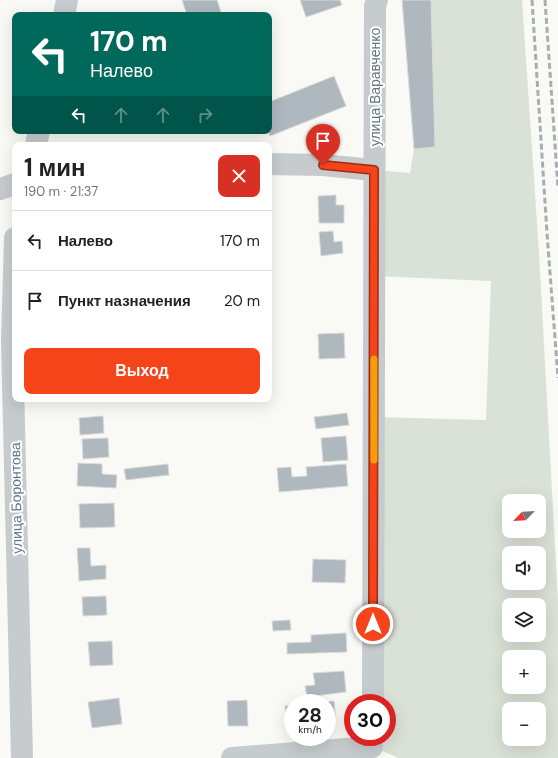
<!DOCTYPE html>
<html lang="ru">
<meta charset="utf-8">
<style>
:root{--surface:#fff;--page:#f6f6f6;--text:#222;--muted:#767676;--line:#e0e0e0;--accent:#f5441a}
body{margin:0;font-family:"DM Sans",sans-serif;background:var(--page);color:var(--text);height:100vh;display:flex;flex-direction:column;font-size:15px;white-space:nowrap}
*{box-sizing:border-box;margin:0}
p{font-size:13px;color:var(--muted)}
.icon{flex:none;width:22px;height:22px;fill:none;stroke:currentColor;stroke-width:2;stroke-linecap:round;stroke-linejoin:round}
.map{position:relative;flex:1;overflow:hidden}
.side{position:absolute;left:12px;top:142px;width:260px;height:260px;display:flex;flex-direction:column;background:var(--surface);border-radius:8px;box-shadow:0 4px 16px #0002}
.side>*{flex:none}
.top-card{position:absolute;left:12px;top:12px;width:260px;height:122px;border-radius:8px;box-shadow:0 4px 16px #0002;background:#00695c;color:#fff;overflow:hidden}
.needle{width:26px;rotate:245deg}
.tools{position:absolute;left:502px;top:494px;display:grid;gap:8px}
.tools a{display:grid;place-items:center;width:44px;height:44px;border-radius:8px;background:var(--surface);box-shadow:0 4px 16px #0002;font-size:20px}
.speed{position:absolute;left:284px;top:694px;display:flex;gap:8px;font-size:20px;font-weight:700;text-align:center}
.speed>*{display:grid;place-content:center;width:52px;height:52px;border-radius:50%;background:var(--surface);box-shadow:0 4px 16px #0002;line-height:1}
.speed small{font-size:10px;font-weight:400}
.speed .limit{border:6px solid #d22;background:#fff;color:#111}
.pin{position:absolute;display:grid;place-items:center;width:34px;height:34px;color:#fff;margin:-41px -17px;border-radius:50% 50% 50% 0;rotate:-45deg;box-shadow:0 0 4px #0007}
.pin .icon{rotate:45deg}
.me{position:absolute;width:44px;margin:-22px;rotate:0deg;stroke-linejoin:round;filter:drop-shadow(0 0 3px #0008)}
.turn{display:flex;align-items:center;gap:14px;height:84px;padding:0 12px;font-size:18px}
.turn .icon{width:52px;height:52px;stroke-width:2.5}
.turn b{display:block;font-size:28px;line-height:34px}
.lanes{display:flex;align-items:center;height:38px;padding:0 12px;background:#0003;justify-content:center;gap:20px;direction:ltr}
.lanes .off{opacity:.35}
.round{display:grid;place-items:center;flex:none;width:42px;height:42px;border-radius:8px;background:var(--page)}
.headline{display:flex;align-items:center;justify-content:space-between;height:68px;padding:0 12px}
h1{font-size:24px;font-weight:700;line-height:30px}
.cta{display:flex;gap:8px;margin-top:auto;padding:8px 12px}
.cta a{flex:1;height:46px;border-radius:8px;background:var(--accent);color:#fff;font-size:16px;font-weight:700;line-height:46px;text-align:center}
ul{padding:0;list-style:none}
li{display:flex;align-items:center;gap:12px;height:60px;padding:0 12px;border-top:1px solid var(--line)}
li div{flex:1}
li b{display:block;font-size:15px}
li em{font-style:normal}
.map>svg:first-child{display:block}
</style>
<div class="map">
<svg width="558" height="758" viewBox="0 0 558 758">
<rect width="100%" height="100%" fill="#f9f9f6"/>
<path fill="#dae1d6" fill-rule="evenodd" d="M431,0H522L539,253L558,601V758H399L372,747L373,737H387V703H373L374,417L486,420L491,281L374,276V170L410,173L414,149L435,147ZM509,501H539V531H509ZM509,553H539V583H509ZM509,605H539V635H509ZM509,657H539V687H509ZM509,709H539V739H509Z"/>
<g fill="#afb8be" stroke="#dbdad8">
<polygon points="182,0 217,0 222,15 187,15"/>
<polygon points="300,0 340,0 342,5 306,17"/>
<polygon points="402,0 431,0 435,147 414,149"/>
<polygon points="334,76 346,106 270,136 268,131 269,102"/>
<polygon points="336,195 336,205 344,205 344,223 319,223 318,196"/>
<polygon points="333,231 334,242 342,241 343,253 321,256 319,232"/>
<polygon points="344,333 345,358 319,359 318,334"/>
<polygon points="347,413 349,425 316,429 314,417"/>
<polygon points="103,416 104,433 80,435 79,418"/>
<polygon points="346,436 348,460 323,462 321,438"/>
<polygon points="108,438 109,457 83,459 82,439"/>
<polygon points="78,463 102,464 102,474 117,475 116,488 77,486"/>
<polygon points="168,464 169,475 126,480 124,469"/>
<polygon points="346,464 348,486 279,492 277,468 291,467 292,477 307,476 306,467"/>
<polygon points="114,503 115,527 80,528 79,504"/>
<polygon points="77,548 90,548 91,566 106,565 106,579 79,581"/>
<polygon points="313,559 346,560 345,583 312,582"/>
<polygon points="106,596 107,615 83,616 82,597"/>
<polygon points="290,620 291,630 273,631 272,621"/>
<polygon points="346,633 347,652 287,654 287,643 311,642 311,635"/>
<polygon points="112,641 113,665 90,666 88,642"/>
<polygon points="344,671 346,692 307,697 305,686 315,685 313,673"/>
<polygon points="119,698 122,724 92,728 88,702"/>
<polygon points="247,700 248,726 228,726 227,701"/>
<polygon points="334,701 336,721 327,722 327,703 313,703"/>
<polygon points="293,705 293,726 287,727 285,706"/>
</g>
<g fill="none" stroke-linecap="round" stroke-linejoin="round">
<g stroke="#c6cbce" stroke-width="22">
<polyline points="64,15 67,0"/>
<polyline points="36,145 39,131"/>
<polyline points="269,164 323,165 374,170"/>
<polyline points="0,189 15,184"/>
<polyline points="15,238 12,341 22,758"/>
<polyline points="373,703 375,6 377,0"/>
<polyline points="232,758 372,747"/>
</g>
<g stroke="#a6aeb3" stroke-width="3" stroke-dasharray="6 3" stroke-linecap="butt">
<polyline points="532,0 547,233 558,378"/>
<polyline points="545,0 558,188"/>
</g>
</g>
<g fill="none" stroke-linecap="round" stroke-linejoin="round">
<g stroke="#9f2c11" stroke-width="10">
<polyline id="route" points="323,165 374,170 373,624"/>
</g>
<use href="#route" stroke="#f5441a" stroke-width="7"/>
<polyline stroke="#f59e0b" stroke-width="7" points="374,460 374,359"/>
</g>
<g text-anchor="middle" stroke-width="4" stroke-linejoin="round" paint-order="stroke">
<g font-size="14" fill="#617684" stroke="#fff">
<text transform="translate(375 87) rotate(-90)" y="5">улица Варавченко</text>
<text transform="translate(16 498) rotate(-91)" y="5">улица Боронтова</text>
</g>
</g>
</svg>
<div class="tools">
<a><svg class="needle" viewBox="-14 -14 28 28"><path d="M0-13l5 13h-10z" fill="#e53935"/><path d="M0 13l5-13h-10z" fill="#767676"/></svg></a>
<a><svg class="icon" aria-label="sound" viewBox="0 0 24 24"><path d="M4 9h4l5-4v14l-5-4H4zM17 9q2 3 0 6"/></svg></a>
<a><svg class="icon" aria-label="layers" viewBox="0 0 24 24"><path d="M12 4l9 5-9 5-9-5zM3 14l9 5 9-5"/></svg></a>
<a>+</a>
<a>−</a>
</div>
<div class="speed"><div>28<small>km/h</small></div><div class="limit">30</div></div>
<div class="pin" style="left:323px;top:165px;background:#d93025"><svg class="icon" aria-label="arrive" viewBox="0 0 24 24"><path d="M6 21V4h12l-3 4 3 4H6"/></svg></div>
<svg class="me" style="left:373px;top:624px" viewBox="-20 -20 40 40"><circle r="17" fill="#f5441a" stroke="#fff" stroke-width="3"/><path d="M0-11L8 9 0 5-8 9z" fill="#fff"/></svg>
<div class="top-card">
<div class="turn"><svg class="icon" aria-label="left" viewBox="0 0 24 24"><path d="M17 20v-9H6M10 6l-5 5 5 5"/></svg><div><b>170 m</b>Налево</div></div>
<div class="lanes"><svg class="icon" aria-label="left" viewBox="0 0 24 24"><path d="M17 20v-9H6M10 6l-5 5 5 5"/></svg><svg class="icon off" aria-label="ahead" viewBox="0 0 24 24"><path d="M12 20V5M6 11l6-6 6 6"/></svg><svg class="icon off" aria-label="ahead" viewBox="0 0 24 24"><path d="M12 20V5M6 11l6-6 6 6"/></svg><svg class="icon off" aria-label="right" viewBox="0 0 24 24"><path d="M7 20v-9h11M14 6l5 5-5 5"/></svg></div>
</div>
<section class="side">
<div class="headline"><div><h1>1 мин</h1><p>190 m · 21:37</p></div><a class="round" style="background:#d93025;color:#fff"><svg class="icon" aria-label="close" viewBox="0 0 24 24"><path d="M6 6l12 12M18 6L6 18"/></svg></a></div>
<ul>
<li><svg class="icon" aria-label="left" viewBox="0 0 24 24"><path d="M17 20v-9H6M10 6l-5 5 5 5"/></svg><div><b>Налево</b></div><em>170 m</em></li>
<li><svg class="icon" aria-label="arrive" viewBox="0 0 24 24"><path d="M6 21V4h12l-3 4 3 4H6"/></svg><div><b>Пункт назначения</b></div><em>20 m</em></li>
</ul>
<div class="cta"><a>Выход</a></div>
</section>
</div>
